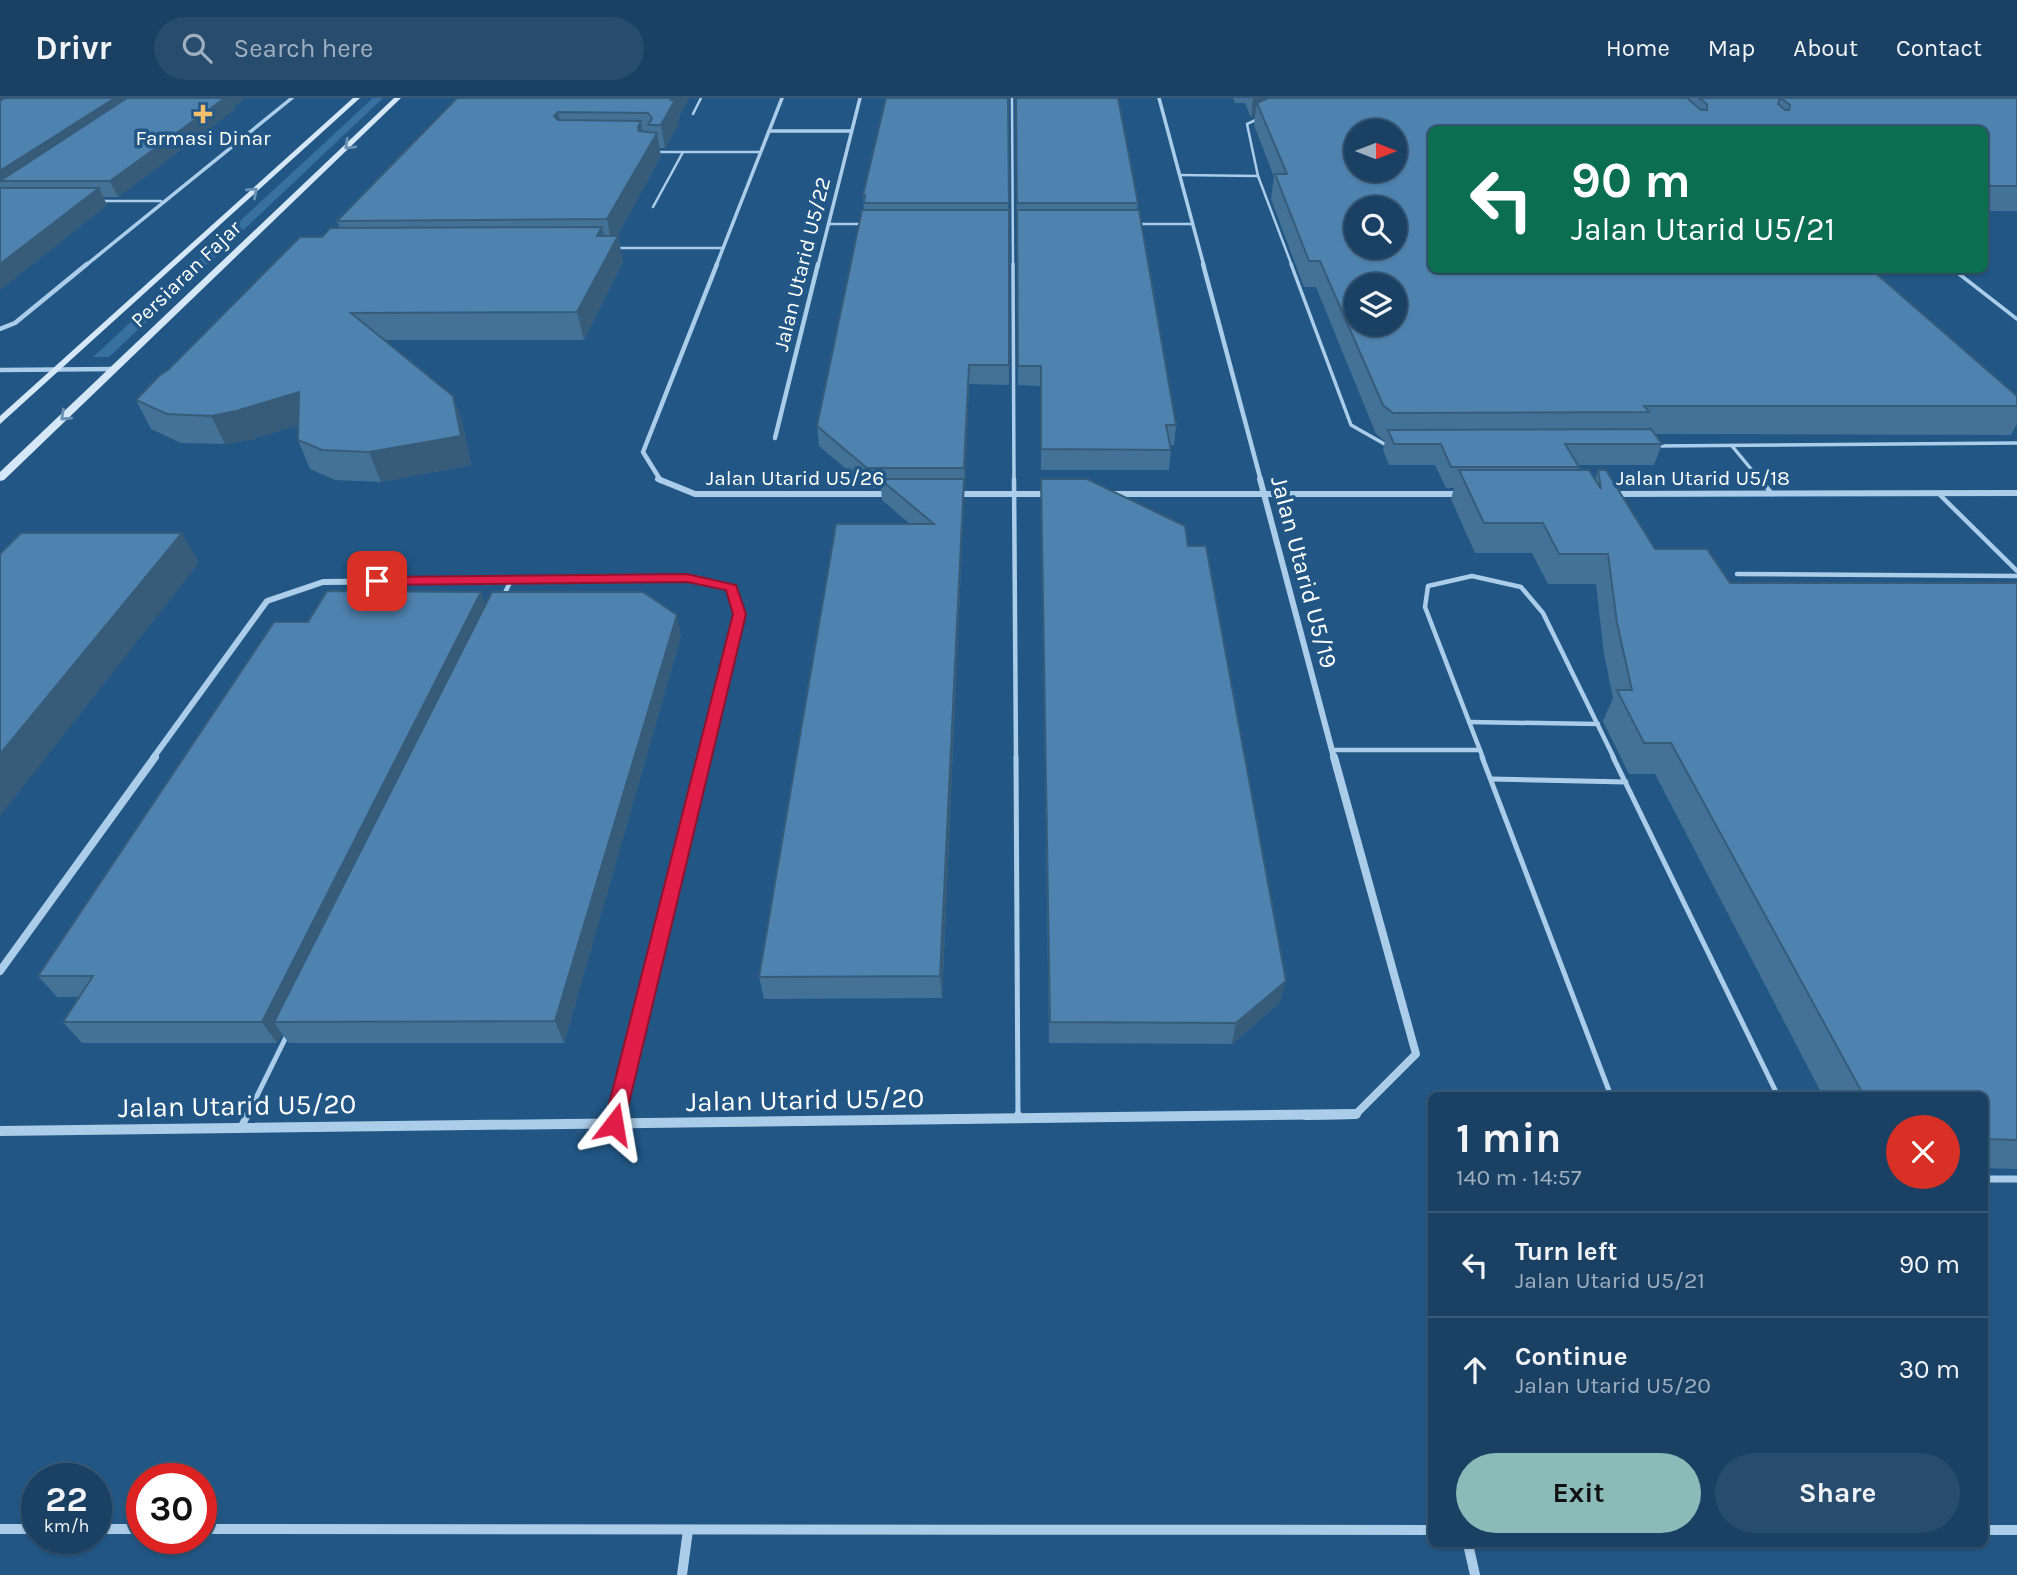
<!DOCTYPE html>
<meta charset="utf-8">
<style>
:root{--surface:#1a4164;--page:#274c6d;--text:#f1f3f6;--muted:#9fafbf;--line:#385a78;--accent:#8bbbb9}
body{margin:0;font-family:Karla,sans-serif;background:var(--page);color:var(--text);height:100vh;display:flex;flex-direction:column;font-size:26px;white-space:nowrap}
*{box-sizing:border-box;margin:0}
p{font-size:23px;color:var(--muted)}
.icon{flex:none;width:38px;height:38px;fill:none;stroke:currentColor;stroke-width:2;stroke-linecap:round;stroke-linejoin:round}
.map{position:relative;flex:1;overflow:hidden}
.panel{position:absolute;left:1428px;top:994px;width:560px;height:455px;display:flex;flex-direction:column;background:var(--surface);border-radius:10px;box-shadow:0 2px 5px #0004,0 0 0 2px var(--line)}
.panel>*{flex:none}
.top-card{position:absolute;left:1428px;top:28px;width:560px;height:147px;border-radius:10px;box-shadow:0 2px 5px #0004,0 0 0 2px var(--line);background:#0b6e4f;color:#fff;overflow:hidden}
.needle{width:46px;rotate:90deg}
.controls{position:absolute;left:1344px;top:21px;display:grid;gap:14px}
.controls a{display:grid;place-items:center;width:63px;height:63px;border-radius:50%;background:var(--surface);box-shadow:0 2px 5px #0004,0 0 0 2px var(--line);font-size:35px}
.speed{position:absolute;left:21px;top:1365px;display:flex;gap:14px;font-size:35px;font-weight:700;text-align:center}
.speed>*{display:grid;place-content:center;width:91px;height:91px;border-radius:50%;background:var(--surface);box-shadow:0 2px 5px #0004,0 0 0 2px var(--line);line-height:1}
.speed small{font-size:18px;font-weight:400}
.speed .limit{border:10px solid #d22;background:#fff;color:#111}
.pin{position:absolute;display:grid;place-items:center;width:60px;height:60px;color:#fff;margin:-30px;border-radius:14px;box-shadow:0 4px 10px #0006}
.me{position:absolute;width:77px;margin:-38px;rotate:14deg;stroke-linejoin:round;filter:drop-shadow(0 0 5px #0008)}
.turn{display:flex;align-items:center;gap:24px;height:147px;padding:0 28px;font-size:32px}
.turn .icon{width:91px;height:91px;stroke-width:2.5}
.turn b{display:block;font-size:49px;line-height:60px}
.round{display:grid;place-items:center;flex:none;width:74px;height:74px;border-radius:37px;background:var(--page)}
.overview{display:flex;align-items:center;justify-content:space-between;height:119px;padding:0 28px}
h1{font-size:42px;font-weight:700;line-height:52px}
.action{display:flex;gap:14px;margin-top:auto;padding:14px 28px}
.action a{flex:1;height:80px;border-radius:42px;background:var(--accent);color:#111;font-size:28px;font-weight:700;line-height:80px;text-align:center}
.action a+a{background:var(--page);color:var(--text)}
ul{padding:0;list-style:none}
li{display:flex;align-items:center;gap:21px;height:105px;padding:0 28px;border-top:2px solid var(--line)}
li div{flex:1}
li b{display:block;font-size:26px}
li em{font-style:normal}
header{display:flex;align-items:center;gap:42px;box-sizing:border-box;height:98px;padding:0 35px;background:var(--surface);border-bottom:2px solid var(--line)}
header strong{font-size:33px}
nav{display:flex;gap:38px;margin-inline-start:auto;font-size:24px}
.search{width:490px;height:63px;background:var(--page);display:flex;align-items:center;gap:18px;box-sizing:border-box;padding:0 24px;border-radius:38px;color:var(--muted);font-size:26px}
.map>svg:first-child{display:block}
</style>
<header>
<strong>Drivr</strong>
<div class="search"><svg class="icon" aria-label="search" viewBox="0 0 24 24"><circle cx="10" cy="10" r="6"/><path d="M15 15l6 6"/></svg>Search here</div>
<nav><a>Home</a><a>Map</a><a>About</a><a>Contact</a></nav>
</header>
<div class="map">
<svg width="2017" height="1477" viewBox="0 0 2017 1477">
<rect width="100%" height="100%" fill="#225785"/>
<polygon fill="#3671a2" points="373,0 383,0 109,259 93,259"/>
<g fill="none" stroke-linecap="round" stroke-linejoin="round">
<g stroke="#abcde9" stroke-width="2.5">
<polyline points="1012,0 1013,168"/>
<polyline points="693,16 701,0"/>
<polyline points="1258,21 1247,26 1258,78 1292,168"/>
<polyline points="656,54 761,54"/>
<polyline points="1179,77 1258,78"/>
<polyline points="101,103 161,103"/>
<polyline points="653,109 683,54"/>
<polyline points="829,126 864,126"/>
<polyline points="1136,126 1192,126"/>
<polyline points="614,150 723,150"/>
</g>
<g stroke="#abcde9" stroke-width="3.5">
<polyline points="1013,166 1014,383"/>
<polyline points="1291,166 1351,327 1388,348"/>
<polyline points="1954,172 2017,221"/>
<polyline points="1657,348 2017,345"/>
<polyline points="1732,348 1761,383"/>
</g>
<g stroke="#abcde9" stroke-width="4.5">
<polyline points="1014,381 1016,660"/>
<polyline points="1760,381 1772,396"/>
<polyline points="1939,396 2017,473"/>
<polyline points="1737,476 2017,478"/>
<polyline points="503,499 512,480"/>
<polyline points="1469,624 1598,626"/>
<polyline points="1332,652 1480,652"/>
<polyline points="1483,660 1425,509 1428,488 1472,478 1521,489 1543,515 1614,660"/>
</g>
<g stroke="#abcde9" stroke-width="5">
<polyline points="1016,659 1018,1018"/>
<polyline points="1482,659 1611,998"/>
<polyline points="1613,659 1778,998"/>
<polyline points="1491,681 1626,684"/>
<polyline points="247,1018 288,935"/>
</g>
<g stroke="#abcde9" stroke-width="7">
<polyline points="1018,1016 1018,1021"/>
<polyline points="241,1029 248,1016"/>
<polyline points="1984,1081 2017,1081"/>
</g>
<g stroke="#abcde9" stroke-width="3.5">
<polyline points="1159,0 1204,168"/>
<polyline points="769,33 851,33"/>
<polyline points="85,168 292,0"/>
<polyline points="716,168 782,0"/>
<polyline points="818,168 860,0"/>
</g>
<g stroke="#abcde9" stroke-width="4.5">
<polyline points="1203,166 1261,383"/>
<polyline points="0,231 15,225 87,166"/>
<polyline points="0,272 115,271"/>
<polyline points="775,340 818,166"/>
<polyline points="661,383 643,354 717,166"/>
</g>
<g stroke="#abcde9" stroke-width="6">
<polyline points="658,381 695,396 890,396"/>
<polyline points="1260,381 1334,660"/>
<polyline points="955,396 1048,396"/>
<polyline points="1109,396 1461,396"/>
<polyline points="1613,396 2017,395"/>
<polyline points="153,660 267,503 323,484 687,480 731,490 739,516 704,660"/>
</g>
<g stroke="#abcde9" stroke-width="8">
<polyline points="0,873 155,659"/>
<polyline points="616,1018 704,659"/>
<polyline points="1306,1018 1355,1017 1416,956 1334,659"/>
</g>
<g stroke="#abcde9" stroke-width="10">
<polyline points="614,1025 616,1016"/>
<polyline points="0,1033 1356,1016"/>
<polyline points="0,1431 37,1431"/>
<polyline points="96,1431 142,1431"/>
<polyline points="201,1431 1432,1432"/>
<polyline points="1984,1432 2017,1432"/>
<polyline points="1468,1446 1475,1477"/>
<polyline points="682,1477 688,1432"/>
</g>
<g fill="#d6e8f7" fill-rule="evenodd">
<polygon points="353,0 360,0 0,326 0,318"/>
<polygon points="394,0 401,0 4,382 0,383 0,374"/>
</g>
</g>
<g fill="#447196">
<polygon points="0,0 245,0 234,8 235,11 118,99 103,99 107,107 0,192"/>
<polygon points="457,0 689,0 678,20 679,25 665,50 659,50 661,58 617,138 618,138 623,164 584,242 384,242 453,298 463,327 471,367 381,384 335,382 310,371 298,342 298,327 250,342 225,346 181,345 151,331 136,302 168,272 322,139 340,130 337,123"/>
<polygon points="1008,0 1009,287 969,286 942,900 764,901 759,879 910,426 882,402 881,390 869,390 819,348 817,328 864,112 863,97"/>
<polygon points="1016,0 1138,105 1137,112 1176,327 1174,347 1170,347 1171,352 1169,372 1041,372 1041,288 1018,287"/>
<polygon points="1233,0 2017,0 2017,113 1984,113 1984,32 1432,32 2017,298 2017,326 2011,337 1655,336 1662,346 1654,367 1577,367 1579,369 1578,372 1595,382 1598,372 1655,451 1730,485 2017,485 2017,1071 1984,1070 1984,998 1823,998 1655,676 1629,676 1603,623 1613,600 1604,556 1596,486 1548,486 1532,455 1475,455 1451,401 1454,390 1446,390 1435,367 1389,367 1383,352 1385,343 1376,336 1316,189 1304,189 1271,101 1274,79 1254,27 1255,18 1251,20 1245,5 1235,5"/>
<polygon points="1041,381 1280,904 1232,946 1049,945"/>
<polygon points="486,507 681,538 564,945 289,945 282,936 277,945 82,945 63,924 79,899 57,899 38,878 308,524"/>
</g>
<g fill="#375c7a">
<polygon points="115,0 144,0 0,83 0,73"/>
<polygon points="225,0 245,0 234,8 235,11 118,99 110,83"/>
<polygon points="673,0 689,0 678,20 679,25 665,50 661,27"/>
<polygon points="1253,0 1296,0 1257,5 1255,18 1251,20"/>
<polygon points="558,14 563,37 554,18"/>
<polygon points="641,23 645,46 638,29"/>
<polygon points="657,35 661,58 612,147 607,121"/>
<polygon points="99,90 107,107 0,192 0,166"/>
<polygon points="602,129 608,155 597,138"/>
<polygon points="618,138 623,164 584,242 577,214"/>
<polygon points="969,267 969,286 965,390 964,370"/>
<polygon points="299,294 311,323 250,342 225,346 211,318"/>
<polygon points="453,298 463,327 471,367 381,384 369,354"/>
<polygon points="964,381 964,401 942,900 940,878"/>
<polygon points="182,435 199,465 0,718 0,656"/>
<polygon points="481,494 489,516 274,924 282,936 277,945 262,924"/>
<polygon points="677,517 681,538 564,945 555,923"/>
<polygon points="1286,883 1280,904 1232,946 1236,925"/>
</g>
<g fill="#4f83af" stroke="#375c7a" stroke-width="2" fill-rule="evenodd">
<polygon points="0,0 115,0 0,73 0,3 3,1 0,1"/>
<polygon points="127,0 225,0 110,83 0,83"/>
<polygon points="457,0 673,0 671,2 675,2 661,27 648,27 652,20 648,15 558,14 554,18 558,22 641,23 638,29 639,33 657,35 607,121 337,123"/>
<polygon points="886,0 1008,0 1009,105 864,105 865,97 863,97"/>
<polygon points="1016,0 1118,0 1138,105 1017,105"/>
<path d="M1268,0H1687L1701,12H1707V6L1699,0H1780L1778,6L1785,12H1789L1790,7L1781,0H2017V88H1984V32H1432V172H1872L2017,298V308H1644L1649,314L1393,315L1383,307L1320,163H1309L1275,76H1287L1257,5ZM1356,33H1395V72H1356ZM1356,110H1395V149H1356ZM1356,187H1395V226H1356Z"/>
<polygon points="0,90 99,90 0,166"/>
<polygon points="862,112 1009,112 1009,267 969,267 964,370 867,370 817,328"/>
<polygon points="1017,112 1139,112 1176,327 1166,327 1171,352 1041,351 1041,268 1018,268"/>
<polygon points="602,129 597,138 618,138 577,214 351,215 453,298 461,338 369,354 322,352 298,342 299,294 236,313 211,318 167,316 136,302 159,278 168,272 300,139 322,139 330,130"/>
<polygon points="1651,331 1662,346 1565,346 1579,369 1451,369 1441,346 1394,346 1388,332"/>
<polygon points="1459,372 1589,372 1601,391 1598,372 1606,372 1655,451 1707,451 1730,485 2017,485 2017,1042 1984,1041 1984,998 1864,998 1671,645 1644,645 1617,592 1632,592 1617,525 1608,456 1559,456 1543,425 1484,425"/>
<polygon points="880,381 964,381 940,878 759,879 836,426 934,426"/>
<polygon points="1041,381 1087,381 1185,428 1188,448 1206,448 1286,883 1236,925 1050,924"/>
<polygon points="21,435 182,435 0,656 0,456"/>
<polygon points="327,493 481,494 262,924 63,924 93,878 38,878 274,524 308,524"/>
<polygon points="492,494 643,494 677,517 555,923 274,924"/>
</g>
<defs><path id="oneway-chevron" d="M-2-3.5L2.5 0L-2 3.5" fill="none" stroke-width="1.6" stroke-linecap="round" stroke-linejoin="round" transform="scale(1.75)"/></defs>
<g stroke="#6a91b3">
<use href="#oneway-chevron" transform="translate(349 47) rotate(136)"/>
<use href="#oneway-chevron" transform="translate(253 94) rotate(-42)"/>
<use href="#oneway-chevron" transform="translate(65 318) rotate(137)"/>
</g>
<polygon fill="#e11d48" stroke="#92132f" stroke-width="2" points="687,476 736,487 746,516 624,1026 621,1032 614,1034 607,1032 604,1026 733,516 726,492 687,484 377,487 371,483 377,479"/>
<path fill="#f4bf6d" stroke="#225785" stroke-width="2.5" d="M199.5 5.5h7v7h7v7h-7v7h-7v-7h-7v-7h7z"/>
<g text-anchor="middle" stroke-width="7" stroke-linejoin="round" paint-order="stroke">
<g font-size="21" fill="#fff" stroke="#225785">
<text x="203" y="47">Farmasi Dinar</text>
</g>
<g font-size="21" fill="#fff" stroke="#225785">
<text transform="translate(802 166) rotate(-76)" y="7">Jalan Utarid U5/22</text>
<text transform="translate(186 176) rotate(-44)" y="7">Persiaran Fajar</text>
<text x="795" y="387">Jalan Utarid U5/26</text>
<text x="1703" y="387">Jalan Utarid U5/18</text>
</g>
<g font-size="24" fill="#fff" stroke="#225785">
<text transform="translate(1304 474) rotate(75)" y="8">Jalan Utarid U5/19</text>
</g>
<g font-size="28" fill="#fff" stroke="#225785">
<text transform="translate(805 1001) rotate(-1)" y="10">Jalan Utarid U5/20</text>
<text transform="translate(237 1007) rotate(-1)" y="10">Jalan Utarid U5/20</text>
</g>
</g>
</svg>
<div class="controls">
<a><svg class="needle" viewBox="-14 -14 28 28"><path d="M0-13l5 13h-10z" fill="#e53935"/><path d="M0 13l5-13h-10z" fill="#9fafbf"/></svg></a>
<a><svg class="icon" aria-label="search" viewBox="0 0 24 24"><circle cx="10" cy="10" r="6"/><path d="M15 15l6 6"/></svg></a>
<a><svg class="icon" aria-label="layers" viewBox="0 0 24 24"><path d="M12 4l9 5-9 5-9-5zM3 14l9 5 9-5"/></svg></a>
</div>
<div class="speed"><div>22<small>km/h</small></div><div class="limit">30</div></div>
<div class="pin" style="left:377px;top:483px;background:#d93025"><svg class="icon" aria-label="arrive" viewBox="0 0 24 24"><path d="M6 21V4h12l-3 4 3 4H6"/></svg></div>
<svg class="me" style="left:614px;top:1026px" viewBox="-20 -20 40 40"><path d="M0-17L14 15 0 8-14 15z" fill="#e11d48" stroke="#fff" stroke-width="4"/></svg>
<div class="top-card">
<div class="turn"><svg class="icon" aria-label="left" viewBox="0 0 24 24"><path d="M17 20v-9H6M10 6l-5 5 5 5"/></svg><div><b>90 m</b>Jalan Utarid U5/21</div></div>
</div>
<section class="panel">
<div class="overview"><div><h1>1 min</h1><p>140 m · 14:57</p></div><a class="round" style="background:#d93025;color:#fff"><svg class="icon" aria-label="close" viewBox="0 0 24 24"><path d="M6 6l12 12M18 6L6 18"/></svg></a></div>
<ul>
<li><svg class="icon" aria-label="left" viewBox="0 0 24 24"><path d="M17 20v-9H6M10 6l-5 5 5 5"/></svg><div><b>Turn left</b><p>Jalan Utarid U5/21</p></div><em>90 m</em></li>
<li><svg class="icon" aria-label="ahead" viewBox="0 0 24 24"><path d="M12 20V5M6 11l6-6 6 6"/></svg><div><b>Continue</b><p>Jalan Utarid U5/20</p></div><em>30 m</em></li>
</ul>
<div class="action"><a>Exit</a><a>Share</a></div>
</section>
</div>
